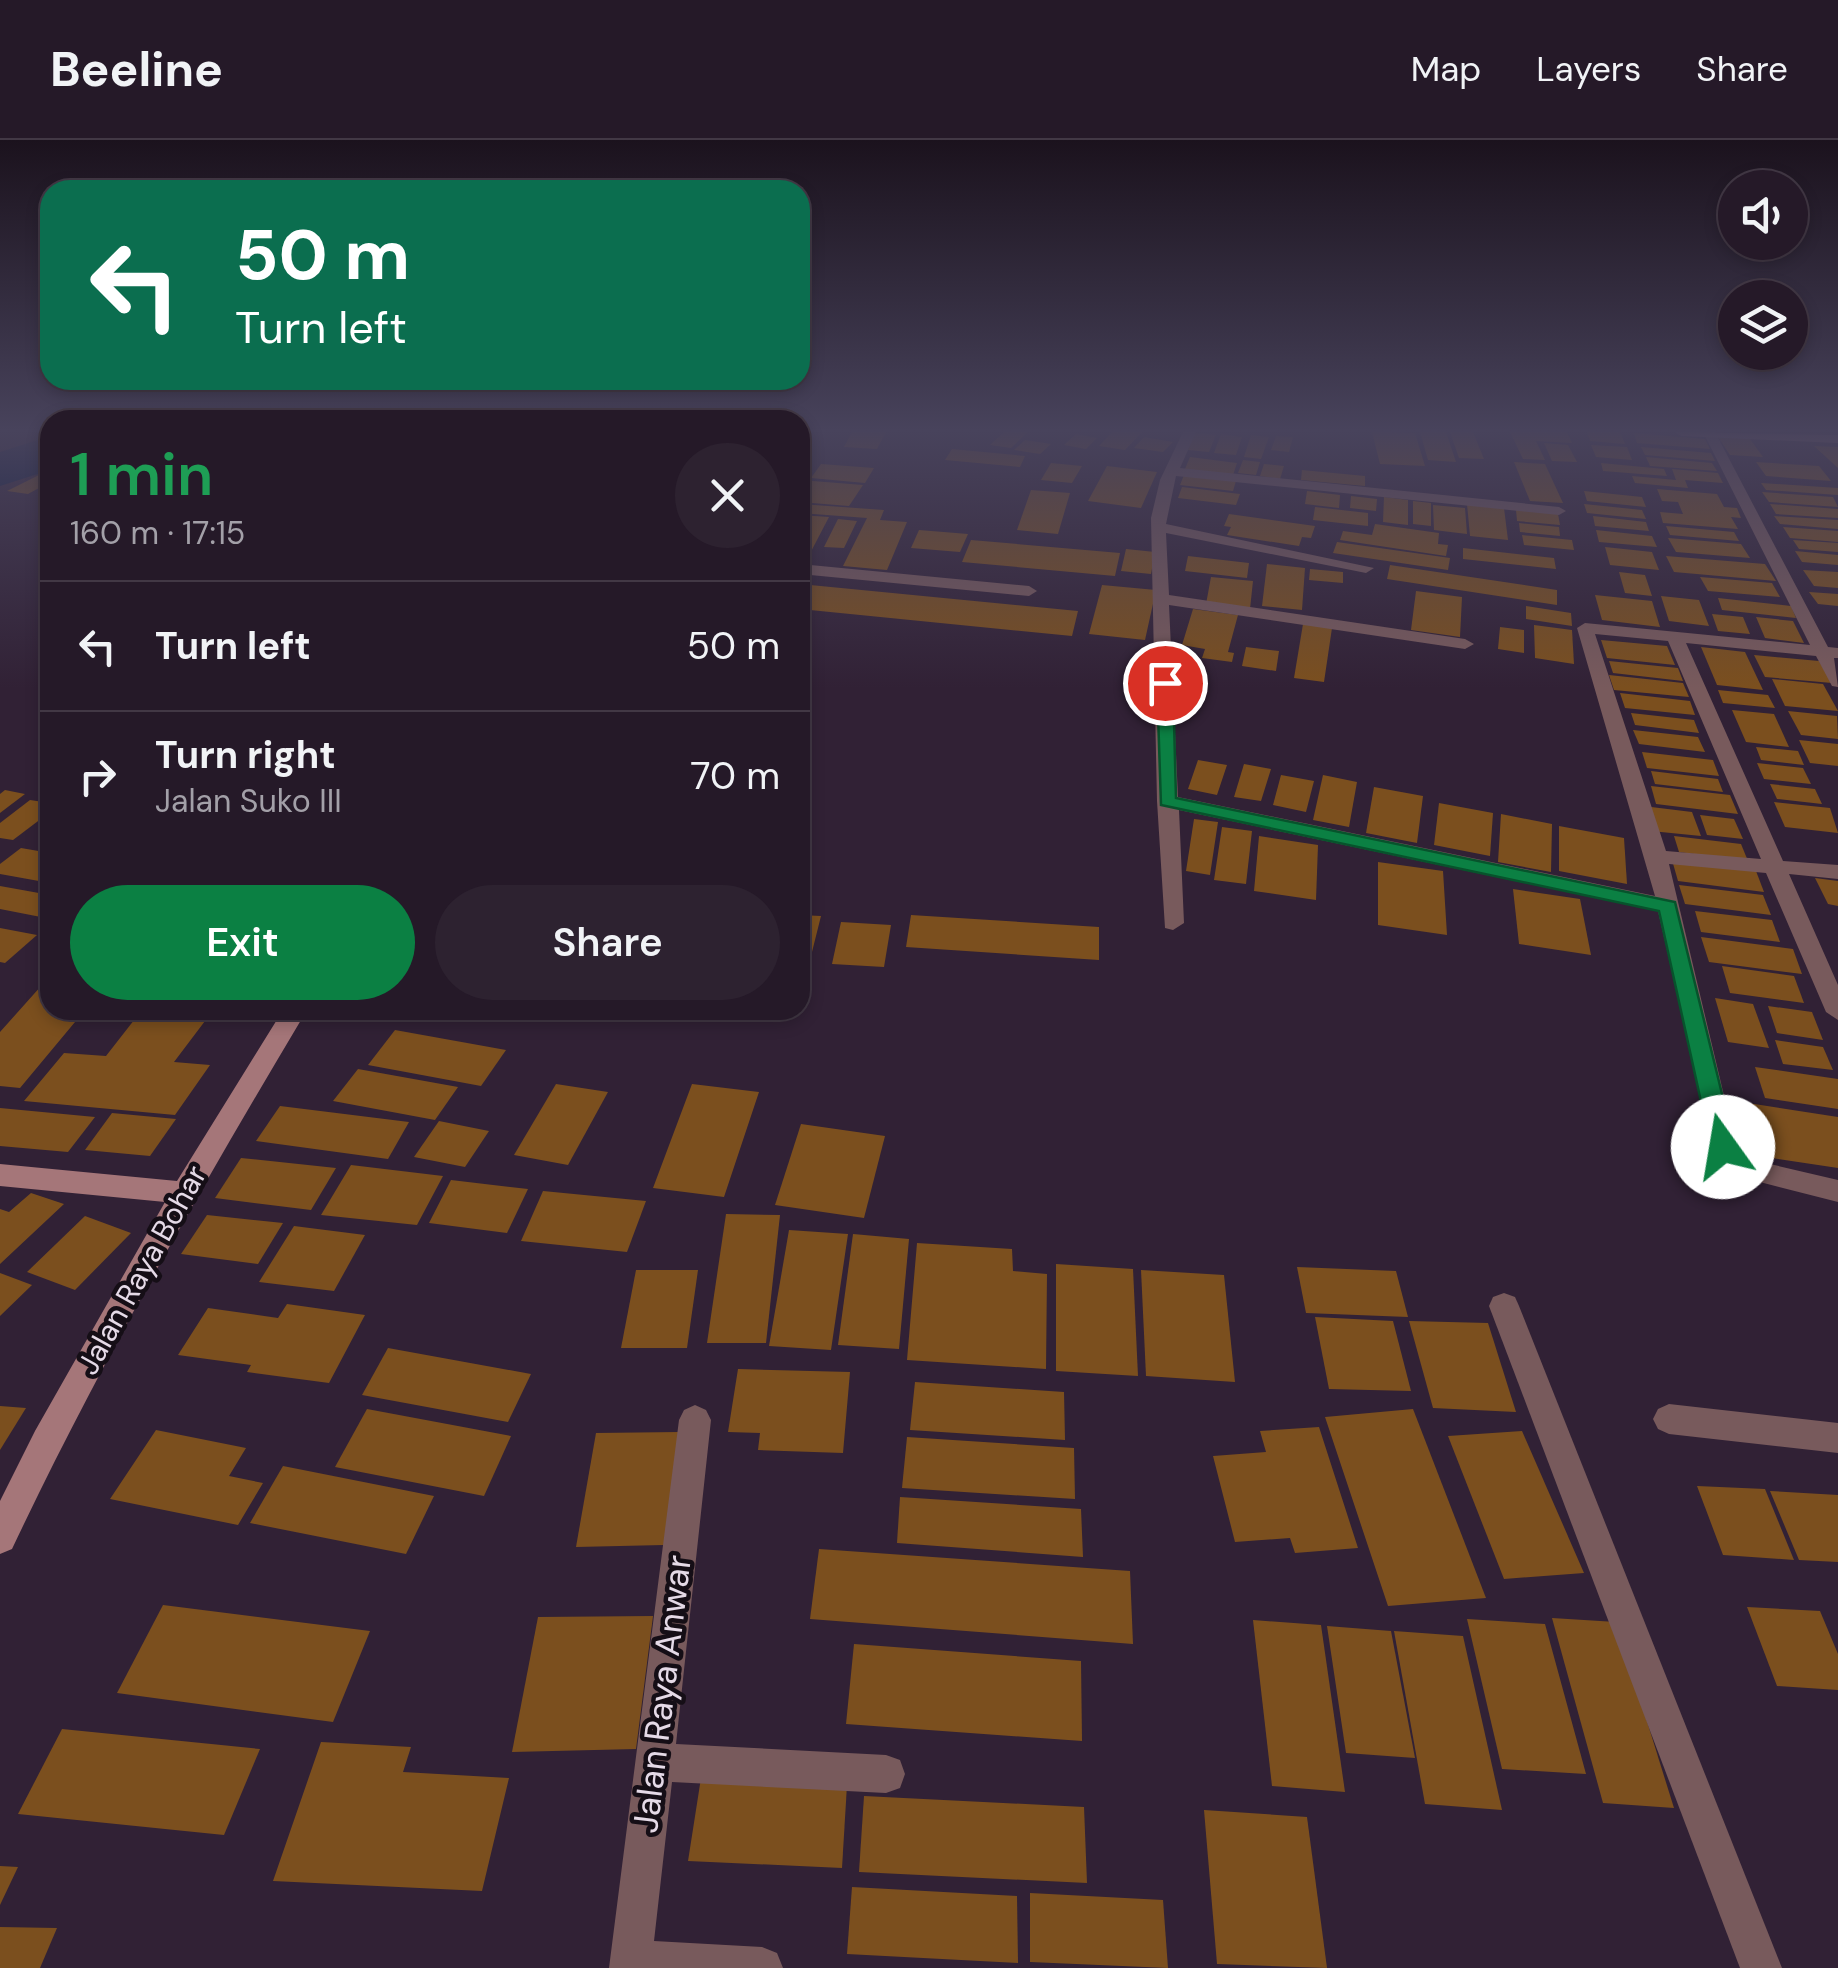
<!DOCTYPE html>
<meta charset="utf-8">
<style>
:root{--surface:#251928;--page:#2d2230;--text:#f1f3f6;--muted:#a3a0a8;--line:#423845;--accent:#0b8043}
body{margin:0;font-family:"DM Sans",sans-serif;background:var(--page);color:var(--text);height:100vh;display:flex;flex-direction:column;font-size:38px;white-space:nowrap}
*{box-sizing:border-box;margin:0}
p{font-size:32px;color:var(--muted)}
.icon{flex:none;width:55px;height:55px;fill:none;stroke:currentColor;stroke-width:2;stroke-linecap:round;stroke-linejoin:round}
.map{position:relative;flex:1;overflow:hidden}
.details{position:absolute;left:40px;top:270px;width:770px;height:610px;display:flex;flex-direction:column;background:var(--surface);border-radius:30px;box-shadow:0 5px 15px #0003,0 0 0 2px var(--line)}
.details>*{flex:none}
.banner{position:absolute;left:40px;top:40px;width:770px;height:210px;border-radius:30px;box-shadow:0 5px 15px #0003,0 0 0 2px var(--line);background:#0b6e4f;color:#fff;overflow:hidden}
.fabs{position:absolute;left:1718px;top:30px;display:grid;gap:20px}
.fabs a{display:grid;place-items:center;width:90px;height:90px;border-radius:50%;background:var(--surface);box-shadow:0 5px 15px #0003,0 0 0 2px var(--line);font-size:50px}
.pin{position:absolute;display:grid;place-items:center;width:85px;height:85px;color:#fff;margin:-42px;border:5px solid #fff;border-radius:50%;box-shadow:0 2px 10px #0007}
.me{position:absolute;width:110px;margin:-55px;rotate:347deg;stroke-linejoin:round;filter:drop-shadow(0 0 8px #0008)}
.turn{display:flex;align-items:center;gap:35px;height:210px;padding:0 30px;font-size:45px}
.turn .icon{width:130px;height:130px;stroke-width:2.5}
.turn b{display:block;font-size:70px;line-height:85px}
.round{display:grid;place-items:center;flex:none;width:105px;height:105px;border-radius:52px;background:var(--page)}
.summary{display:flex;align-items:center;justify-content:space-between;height:170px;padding:0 30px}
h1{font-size:60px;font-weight:600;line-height:75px;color:#1e9e55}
.cta{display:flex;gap:20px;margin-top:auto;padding:20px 30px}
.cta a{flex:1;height:115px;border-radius:60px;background:var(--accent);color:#fff;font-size:40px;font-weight:600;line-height:115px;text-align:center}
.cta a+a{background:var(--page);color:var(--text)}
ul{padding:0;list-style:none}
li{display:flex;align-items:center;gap:30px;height:130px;padding:0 30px;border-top:2px solid var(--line)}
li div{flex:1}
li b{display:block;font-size:38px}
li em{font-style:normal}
header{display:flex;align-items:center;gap:60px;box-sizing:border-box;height:140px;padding:0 50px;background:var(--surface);border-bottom:2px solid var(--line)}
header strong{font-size:48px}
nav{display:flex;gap:55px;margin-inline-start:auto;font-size:35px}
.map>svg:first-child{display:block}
</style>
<header>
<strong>Beeline</strong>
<nav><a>Map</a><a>Layers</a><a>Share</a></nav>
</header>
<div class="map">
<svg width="1838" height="1828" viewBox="0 0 1838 1828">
<rect width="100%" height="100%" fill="#312135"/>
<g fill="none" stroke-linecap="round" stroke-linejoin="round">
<polygon fill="#00133d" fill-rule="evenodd" points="50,296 50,330 0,346 0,312"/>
</g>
<g fill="#7b4f1e">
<polygon points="852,292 886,292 877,309 844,307"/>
<polygon points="1004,292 1028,292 1011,308 990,305"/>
<polygon points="1112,292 1142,292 1125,310 1099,306"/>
<polygon points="1372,292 1415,293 1425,326 1380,324"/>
<polygon points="1420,292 1446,292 1456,322 1428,320"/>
<polygon points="1450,292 1473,292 1484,319 1459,318"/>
<polygon points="1510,292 1567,292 1572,303 1536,301 1545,320 1523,319"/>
<polygon points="1587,292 1620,292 1625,304 1590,301"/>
<polygon points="1195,293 1216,295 1209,312 1188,310"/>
<polygon points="1634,293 1705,299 1710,309 1637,303"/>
<polygon points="1076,294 1097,298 1086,309 1064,305"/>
<polygon points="1221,294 1242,297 1236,315 1214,313"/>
<polygon points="1251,295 1269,297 1261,319 1244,317"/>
<polygon points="1276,296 1293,297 1289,312 1271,310"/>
<polygon points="1144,297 1173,302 1163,312 1134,308"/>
<polygon points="1718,297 1750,299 1763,317 1730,315"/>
<polygon points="1025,300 1051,304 1040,314 1014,310"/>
<polygon points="1544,303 1568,305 1577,322 1552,321"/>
<polygon points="1591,305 1627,307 1632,320 1596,317"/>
<polygon points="1814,306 1838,307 1838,328"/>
<polygon points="1641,307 1711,313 1715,321 1645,315"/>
<polygon points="952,309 1025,316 1020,327 945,320"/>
<polygon points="1190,317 1237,323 1233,335 1185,329"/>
<polygon points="1646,317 1712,323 1717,331 1650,326"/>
<polygon points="1243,320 1260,322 1256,335 1238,333"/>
<polygon points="1514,322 1545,324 1563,363 1530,361"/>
<polygon points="1756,322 1819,326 1831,341 1766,336"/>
<polygon points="1051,323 1082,326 1072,343 1041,340"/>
<polygon points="1601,323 1664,329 1667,336 1603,331"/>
<polygon points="821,324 874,328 865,343 811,338"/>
<polygon points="1264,324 1284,326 1280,339 1260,336"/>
<polygon points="1107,326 1157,332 1141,368 1088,361"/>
<polygon points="1672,329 1718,333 1723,343 1685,340 1688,348 1635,343 1632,336 1676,340"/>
<polygon points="1302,330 1365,336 1365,346 1301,340"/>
<polygon points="45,332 50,332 50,342 28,354 7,351"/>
<polygon points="1184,335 1236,341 1233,351 1180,345"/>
<polygon points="800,340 863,345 849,366 800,362"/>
<polygon points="1761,343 1838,348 1838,355 1766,350"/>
<polygon points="1182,347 1240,354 1236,365 1178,358"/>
<polygon points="1657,349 1717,354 1724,367 1737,368 1741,378 1731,377 1738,389 1663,383 1660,372 1683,374 1678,362 1662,361"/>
<polygon points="1031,350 1070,353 1058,394 1017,390"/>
<polygon points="1307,351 1340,355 1339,368 1305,364"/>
<polygon points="1584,351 1642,357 1646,367 1587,361"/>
<polygon points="1762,352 1833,357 1838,367 1769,362"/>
<polygon points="1351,356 1377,359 1376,371 1350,368"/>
<polygon points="1384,357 1408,360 1408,385 1383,382"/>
<polygon points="1413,361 1431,363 1431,386 1413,384"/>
<polygon points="800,364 884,370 880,380 907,382 887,430 843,426 867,378 800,373"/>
<polygon points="1467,364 1504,368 1508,400 1470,396"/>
<polygon points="1584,364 1642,370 1646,379 1587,373"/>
<polygon points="1770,364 1838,369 1838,378 1776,374"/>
<polygon points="1433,365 1465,368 1467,394 1434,390"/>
<polygon points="1315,367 1368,373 1368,386 1313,380"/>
<polygon points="1516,370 1558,374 1560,385 1517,381"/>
<polygon points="1229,374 1315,386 1311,398 1302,397 1299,406 1227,395 1231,387 1224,386"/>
<polygon points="800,375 829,377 805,423 800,422"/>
<polygon points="1593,376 1646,382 1649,391 1595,386"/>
<polygon points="1774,376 1838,380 1838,389 1780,384"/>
<polygon points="838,379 857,381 844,408 824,407"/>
<polygon points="1519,383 1559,387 1560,396 1520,392"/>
<polygon points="1375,384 1439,393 1438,404 1448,405 1446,416 1340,400 1343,391 1372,395"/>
<polygon points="1666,386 1734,392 1739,401 1670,395"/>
<polygon points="1783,387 1838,391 1838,402 1790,398"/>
<polygon points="919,390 968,394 960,412 911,408"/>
<polygon points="1596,390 1652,396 1657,407 1599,402"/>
<polygon points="1522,395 1572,400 1574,410 1524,405"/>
<polygon points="1668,398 1741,404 1750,418 1676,412"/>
<polygon points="971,400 1120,413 1115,436 962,422"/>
<polygon points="1793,400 1838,403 1838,412 1799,409"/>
<polygon points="1337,402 1450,418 1448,430 1333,413"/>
<polygon points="1605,407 1652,412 1659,430 1610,425"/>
<polygon points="1463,408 1554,418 1556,429 1463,419"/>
<polygon points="1126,409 1155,412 1151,434 1121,431"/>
<polygon points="1795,411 1838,415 1838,425 1802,422"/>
<polygon points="1188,416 1249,423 1247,438 1185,431"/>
<polygon points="1666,416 1765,424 1776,441 1674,432"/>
<polygon points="1267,424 1305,428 1302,470 1262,466"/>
<polygon points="1390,425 1557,450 1557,465 1387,439"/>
<polygon points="1310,429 1343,432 1343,443 1309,440"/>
<polygon points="1803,430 1838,432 1838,448 1814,446"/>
<polygon points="1619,432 1645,435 1652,456 1625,453"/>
<polygon points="1211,437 1253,441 1250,469 1206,464"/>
<polygon points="1700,437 1772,443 1780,457 1708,451"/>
<polygon points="800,444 1078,471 1072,496 800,469"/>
<polygon points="1102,445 1156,450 1145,500 1089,494"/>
<polygon points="1416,451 1462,457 1460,497 1411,490"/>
<polygon points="1809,452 1838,454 1838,466 1818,464"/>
<polygon points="1595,455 1652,461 1660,487 1602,480"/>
<polygon points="1661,456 1699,460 1709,486 1669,481"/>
<polygon points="1718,458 1791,466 1796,478 1722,470"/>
<polygon points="1526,466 1571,473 1572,486 1526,479"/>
<polygon points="1193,469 1238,475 1228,512 1234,513 1232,522 1202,518 1205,509 1182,505"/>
<polygon points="1712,474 1743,477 1750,494 1718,491"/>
<polygon points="1756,477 1793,481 1804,503 1765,498"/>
<polygon points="1303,484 1332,488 1324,542 1294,538"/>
<polygon points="1534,485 1572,490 1574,524 1535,518"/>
<polygon points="1500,487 1524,490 1524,513 1498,509"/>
<polygon points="1601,500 1667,506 1675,525 1607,518"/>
<polygon points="1246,507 1279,511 1276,531 1242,526"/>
<polygon points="1701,507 1745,512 1763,550 1717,545"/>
<polygon points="1754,515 1819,521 1832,543 1765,537"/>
<polygon points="1609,521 1678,528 1683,541 1613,533"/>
<polygon points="1609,535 1683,543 1689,557 1614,550"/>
<polygon points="1772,539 1823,544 1838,571 1785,566"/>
<polygon points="1718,550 1768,555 1775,568 1723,563"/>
<polygon points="1620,553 1690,561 1695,575 1625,568"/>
<polygon points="1732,570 1774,574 1789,607 1746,602"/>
<polygon points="1788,571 1837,576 1838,599 1801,595"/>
<polygon points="1631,573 1694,580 1699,593 1635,585"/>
<polygon points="1633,590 1698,597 1705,612 1639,604"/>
<polygon points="1799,600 1838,604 1838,626 1810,623"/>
<polygon points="1756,607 1798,611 1804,625 1761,620"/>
<polygon points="1642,612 1713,620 1719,636 1647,628"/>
<polygon points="1198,620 1227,625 1217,655 1188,649"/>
<polygon points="1757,623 1803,628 1811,644 1764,639"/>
<polygon points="1244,624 1271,629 1261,661 1234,657"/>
<polygon points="1651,631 1718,639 1723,652 1655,644"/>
<polygon points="1281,635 1314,641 1306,672 1273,665"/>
<polygon points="1323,635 1357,642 1349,687 1313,680"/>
<polygon points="1770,644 1815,649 1822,664 1777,659"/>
<polygon points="1651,646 1730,655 1738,674 1656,664"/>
<polygon points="1374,647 1423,656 1417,703 1366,693"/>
<polygon points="5,650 25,654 0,673 0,654"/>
<polygon points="30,660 50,663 50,672 13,700 0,698 0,683"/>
<polygon points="1774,662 1830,668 1838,693 1785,687"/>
<polygon points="1439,663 1493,673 1490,716 1434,705"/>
<polygon points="1643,666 1692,672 1701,696 1651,691"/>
<polygon points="1501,674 1552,684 1551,732 1498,722"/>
<polygon points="1700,675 1734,679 1743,699 1707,695"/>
<polygon points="1194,679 1218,682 1210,735 1186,731"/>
<polygon points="1559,686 1624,698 1627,744 1559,731"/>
<polygon points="1222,687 1252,691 1246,744 1214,740"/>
<polygon points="1259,696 1318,705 1316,760 1254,751"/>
<polygon points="1674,696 1741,704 1748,721 1679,712"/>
<polygon points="21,708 50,713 50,743 0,734 0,724"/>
<polygon points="1672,720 1756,731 1764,752 1678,741"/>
<polygon points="1378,722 1443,731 1447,795 1378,785"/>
<polygon points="1815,738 1838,741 1838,766 1828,764"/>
<polygon points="1679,745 1763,755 1771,775 1685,764"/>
<polygon points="0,746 50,755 50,774 46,778 0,769"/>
<polygon points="1513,749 1580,759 1591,815 1519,804"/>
<polygon points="1695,771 1772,780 1780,802 1701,792"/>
<polygon points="800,775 821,776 809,824 800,824"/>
<polygon points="911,775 1099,787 1099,820 906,807"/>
<polygon points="841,782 891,785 884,827 832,824"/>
<polygon points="0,788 37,795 5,823 0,822"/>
<polygon points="1701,797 1793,809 1802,834 1709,822"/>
<polygon points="1722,826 1794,836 1804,863 1730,853"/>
<polygon points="50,836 50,870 85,870 20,948 0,946 0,892"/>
<polygon points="1715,858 1753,864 1769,908 1728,902"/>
<polygon points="1768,866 1812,872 1823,900 1777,893"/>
<polygon points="138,875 205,881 174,922 210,925 175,975 24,961 64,913 106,916"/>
<polygon points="395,890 506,910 481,946 368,925"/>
<polygon points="1775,900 1823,907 1833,930 1783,924"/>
<polygon points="1755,927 1838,939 1838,969 1765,958"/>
<polygon points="358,929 458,947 435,980 333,961"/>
<polygon points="556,944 608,952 568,1025 514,1015"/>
<polygon points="692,944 759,952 724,1057 653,1048"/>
<polygon points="1748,963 1838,977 1838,1028 1765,1017"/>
<polygon points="280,966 409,982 388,1019 256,1001"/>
<polygon points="0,968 95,977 68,1012 0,1006"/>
<polygon points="112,973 176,979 150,1016 85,1010"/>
<polygon points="439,981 489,991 465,1027 414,1017"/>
<polygon points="801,984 885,996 864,1078 775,1065"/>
<polygon points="241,1018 336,1028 311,1070 215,1058"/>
<polygon points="351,1025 443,1036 417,1085 321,1075"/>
<polygon points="451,1040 528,1049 507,1093 429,1083"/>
<polygon points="543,1051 646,1061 627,1112 521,1101"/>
<polygon points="31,1053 64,1064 0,1124 0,1069 9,1072"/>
<polygon points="726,1074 780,1075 766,1203 707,1203"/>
<polygon points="207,1075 283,1083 258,1124 181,1114"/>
<polygon points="85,1076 131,1093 75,1150 27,1132"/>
<polygon points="294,1086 365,1095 334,1151 259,1142"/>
<polygon points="789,1090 848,1094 831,1210 769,1206"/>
<polygon points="853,1094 909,1099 899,1209 838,1205"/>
<polygon points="917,1103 1012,1109 1013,1131 1047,1134 1046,1229 907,1220"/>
<polygon points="1056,1124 1133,1129 1138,1236 1056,1231"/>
<polygon points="1297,1127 1396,1131 1408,1177 1306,1173"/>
<polygon points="636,1130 698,1130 687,1208 621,1208"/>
<polygon points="1141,1130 1224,1135 1235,1242 1146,1236"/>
<polygon points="0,1133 32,1145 0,1176"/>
<polygon points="287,1164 365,1175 329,1243 247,1232 251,1225 178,1215 208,1168 278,1178"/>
<polygon points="1315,1177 1393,1181 1411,1251 1329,1249"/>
<polygon points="1409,1181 1488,1183 1516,1272 1433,1268"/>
<polygon points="388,1208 531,1234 508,1282 362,1255"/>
<polygon points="738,1229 850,1232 843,1313 758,1310 760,1293 728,1292"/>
<polygon points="915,1242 1064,1252 1065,1300 910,1290"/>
<polygon points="0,1266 26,1268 0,1310"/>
<polygon points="367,1269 511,1296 484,1356 335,1327"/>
<polygon points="1413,1269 1486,1458 1388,1466 1325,1277"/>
<polygon points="1319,1287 1358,1408 1295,1413 1290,1398 1235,1402 1213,1316 1266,1312 1260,1291"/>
<polygon points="156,1290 246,1308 229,1336 263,1343 238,1385 110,1359"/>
<polygon points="1522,1291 1584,1433 1504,1439 1448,1296"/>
<polygon points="679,1292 664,1405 576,1407 596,1293"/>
<polygon points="907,1297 1074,1308 1075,1359 902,1348"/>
<polygon points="283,1326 434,1356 406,1414 250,1383"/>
<polygon points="1697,1346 1765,1349 1794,1420 1723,1415"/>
<polygon points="1770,1351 1838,1355 1838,1422 1799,1420"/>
<polygon points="900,1357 1081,1369 1083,1417 897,1403"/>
<polygon points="819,1409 1130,1431 1133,1504 810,1479"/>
<polygon points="163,1465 370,1491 333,1582 117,1553"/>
<polygon points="1747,1467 1820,1471 1838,1514 1838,1550 1777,1546"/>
<polygon points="653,1476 636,1609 512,1612 538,1477"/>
<polygon points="1552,1478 1616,1482 1674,1668 1603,1663"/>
<polygon points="1467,1479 1545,1484 1586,1634 1502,1629"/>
<polygon points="1253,1480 1321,1485 1345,1652 1272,1646"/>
<polygon points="1327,1486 1391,1491 1415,1618 1346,1613"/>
<polygon points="1394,1491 1463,1496 1502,1670 1425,1664"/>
<polygon points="854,1504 1081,1521 1082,1601 846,1584"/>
<polygon points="62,1589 260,1609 224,1695 18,1674"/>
<polygon points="321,1602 411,1607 403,1632 509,1638 482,1751 273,1741"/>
<polygon points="701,1638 847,1645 842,1728 688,1721"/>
<polygon points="864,1656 1084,1667 1087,1743 859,1732"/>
<polygon points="1204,1670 1307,1677 1327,1828 1217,1824"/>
<polygon points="0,1726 18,1727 0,1765"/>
<polygon points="852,1747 1017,1756 1018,1823 847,1814"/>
<polygon points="1030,1753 1163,1760 1168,1828 1030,1822"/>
<polygon points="0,1787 57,1788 40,1828 0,1828"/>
</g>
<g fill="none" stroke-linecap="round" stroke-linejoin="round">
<g fill="#785a5c" fill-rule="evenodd">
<path d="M1183,292H1196L1180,328L1559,367L1566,371L1559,375L1176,336L1166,384L1374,428L1366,433L1166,393L1169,455L1465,499L1474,504L1465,509L1169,465L1178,657L1655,756L1577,488L1585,483L1810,505L1704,294L1715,292L1828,507L1838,508V518H1834L1838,547L1832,546L1816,516L1686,503L1783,721L1838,725V739L1789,734L1838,845V880L1826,872L1766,733L1669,724L1735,1002L1770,1024L1838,1040V1062L1752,1040L1714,1014L1658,771L1179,670L1184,783L1173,790L1165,788L1157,661L1151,378L1160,340ZM1595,494L1668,501L1761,719L1666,711Z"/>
<polygon points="800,424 1029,446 1037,451 1029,456 800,434"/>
<polygon points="1504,1153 1515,1157 1519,1166 1782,1828 1740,1828 1489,1166 1493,1157"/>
<polygon points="1669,1264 1838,1283 1838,1313 1669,1294 1658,1289 1653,1279 1658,1269"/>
<polygon points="695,1265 706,1270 711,1280 676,1604 886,1615 900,1620 905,1634 900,1648 886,1653 672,1642 654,1801 762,1807 777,1813 783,1828 609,1828 679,1280 684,1270"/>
</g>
<g fill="#a57679" fill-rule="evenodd">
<polygon points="1675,292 1838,295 1838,303 1681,296"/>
<path d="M283,870H307C202,1046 100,1223 12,1409L0,1414V1361L35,1291L165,1062L0,1046V1024L177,1041Z"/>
</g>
</g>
<linearGradient id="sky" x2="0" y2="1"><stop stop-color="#1b121d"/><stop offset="0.53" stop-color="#48435c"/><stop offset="1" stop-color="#48435c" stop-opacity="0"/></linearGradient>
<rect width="1838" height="548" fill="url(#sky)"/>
<polygon fill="#0b8043" stroke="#07532c" stroke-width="2.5" points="1165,538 1173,543 1176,658 1675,762 1735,1007 1732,1013 1723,1016 1711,1007 1659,771 1161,665 1157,543"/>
<g text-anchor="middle" stroke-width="9" stroke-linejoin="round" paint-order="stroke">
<g font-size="30" fill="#e5dae7" stroke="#150e16">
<text transform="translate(142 1130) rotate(-61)" y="10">Jalan Raya Bohar</text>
</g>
<g font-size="35" fill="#e5dae7" stroke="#150e16">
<text transform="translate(662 1554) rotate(-83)" y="12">Jalan Raya Anwar</text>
</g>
</g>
</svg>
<div class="fabs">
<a><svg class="icon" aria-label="sound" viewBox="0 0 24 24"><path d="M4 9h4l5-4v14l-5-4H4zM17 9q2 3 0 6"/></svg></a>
<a><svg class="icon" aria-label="layers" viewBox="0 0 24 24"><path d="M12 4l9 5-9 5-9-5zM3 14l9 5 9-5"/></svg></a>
</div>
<div class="pin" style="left:1165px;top:543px;background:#d93025"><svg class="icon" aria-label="arrive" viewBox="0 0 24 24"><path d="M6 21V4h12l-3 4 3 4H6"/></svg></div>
<svg class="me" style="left:1723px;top:1007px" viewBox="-20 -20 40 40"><circle r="19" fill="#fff"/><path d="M0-13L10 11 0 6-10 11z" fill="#0b8043"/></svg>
<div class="banner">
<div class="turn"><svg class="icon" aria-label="left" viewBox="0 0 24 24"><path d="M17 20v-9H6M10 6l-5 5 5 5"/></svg><div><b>50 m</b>Turn left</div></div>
</div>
<section class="details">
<div class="summary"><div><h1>1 min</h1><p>160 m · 17:15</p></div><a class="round"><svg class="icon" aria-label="close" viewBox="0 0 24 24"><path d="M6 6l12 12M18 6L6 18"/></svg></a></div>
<ul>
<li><svg class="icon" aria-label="left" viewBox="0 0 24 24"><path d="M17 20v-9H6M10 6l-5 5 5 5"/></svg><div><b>Turn left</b></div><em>50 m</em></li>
<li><svg class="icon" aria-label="right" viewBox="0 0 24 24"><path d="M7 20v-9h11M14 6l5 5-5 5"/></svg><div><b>Turn right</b><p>Jalan Suko III</p></div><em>70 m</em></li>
</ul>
<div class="cta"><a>Exit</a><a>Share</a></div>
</section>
</div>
